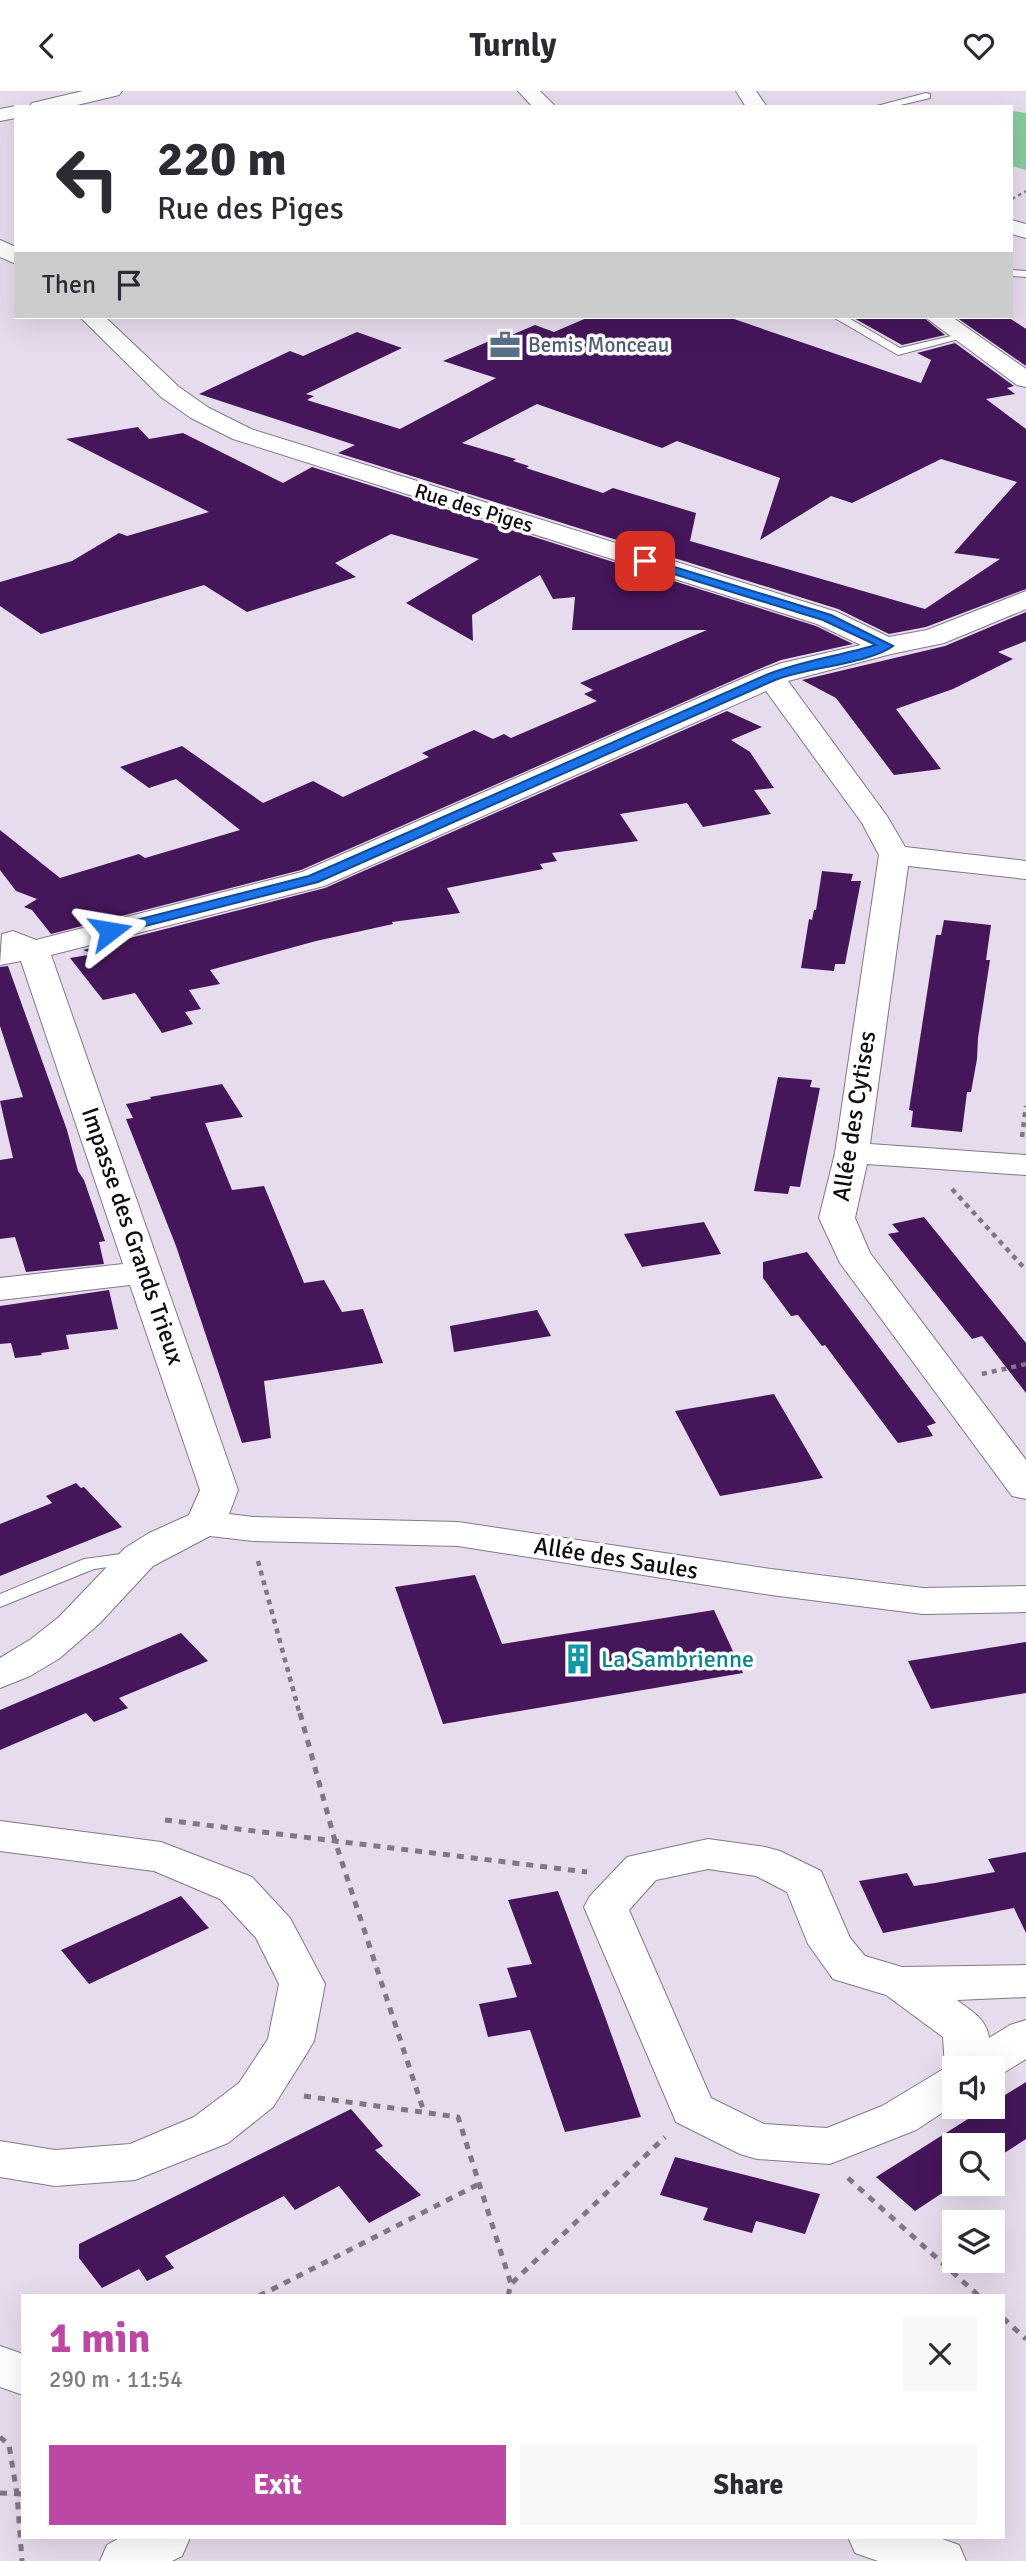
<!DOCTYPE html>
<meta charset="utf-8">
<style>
:root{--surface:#fff;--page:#f7f7f7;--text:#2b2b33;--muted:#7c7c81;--accent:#bb49a4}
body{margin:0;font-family:Signika,sans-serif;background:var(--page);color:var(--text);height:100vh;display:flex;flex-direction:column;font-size:26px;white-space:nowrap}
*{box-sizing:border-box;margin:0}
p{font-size:23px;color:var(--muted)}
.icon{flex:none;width:38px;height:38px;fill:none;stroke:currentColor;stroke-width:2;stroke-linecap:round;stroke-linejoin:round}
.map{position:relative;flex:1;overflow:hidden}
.side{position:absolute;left:21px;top:2203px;width:984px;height:245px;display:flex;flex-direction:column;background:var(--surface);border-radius:0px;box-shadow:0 7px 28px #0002}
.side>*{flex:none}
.hud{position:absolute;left:14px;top:14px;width:999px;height:214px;border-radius:0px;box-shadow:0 7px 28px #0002;background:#fff;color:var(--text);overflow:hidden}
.buttons{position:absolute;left:942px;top:1965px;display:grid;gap:14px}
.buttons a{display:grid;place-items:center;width:63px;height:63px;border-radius:0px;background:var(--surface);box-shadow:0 7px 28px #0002;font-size:35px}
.pin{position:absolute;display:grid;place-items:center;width:60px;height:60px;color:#fff;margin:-30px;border-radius:14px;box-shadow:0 4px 10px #0006}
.me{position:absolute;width:77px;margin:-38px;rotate:76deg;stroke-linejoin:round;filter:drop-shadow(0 0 5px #0008)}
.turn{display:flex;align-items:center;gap:24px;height:147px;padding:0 28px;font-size:32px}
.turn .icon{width:91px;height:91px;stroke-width:2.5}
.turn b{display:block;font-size:49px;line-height:60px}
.then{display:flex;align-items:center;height:66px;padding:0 28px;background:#0003;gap:14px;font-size:26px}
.round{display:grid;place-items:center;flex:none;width:74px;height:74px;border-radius:0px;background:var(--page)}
.summary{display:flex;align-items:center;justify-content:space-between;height:119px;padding:0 28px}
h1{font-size:42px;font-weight:800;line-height:52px;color:var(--accent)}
.cta{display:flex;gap:14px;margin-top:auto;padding:14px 28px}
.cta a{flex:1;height:80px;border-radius:0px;background:var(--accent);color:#fff;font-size:28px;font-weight:800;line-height:80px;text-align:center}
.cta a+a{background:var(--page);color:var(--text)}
header{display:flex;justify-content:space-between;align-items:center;height:91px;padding:0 28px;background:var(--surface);font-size:32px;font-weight:800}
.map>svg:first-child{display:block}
</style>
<header><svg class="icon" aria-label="back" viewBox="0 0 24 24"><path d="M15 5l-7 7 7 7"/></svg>Turnly<svg class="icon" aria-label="heart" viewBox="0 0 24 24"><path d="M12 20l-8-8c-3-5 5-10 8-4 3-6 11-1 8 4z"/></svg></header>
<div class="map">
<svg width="1026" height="2470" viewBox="0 0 1026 2470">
<rect width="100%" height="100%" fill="#e7dced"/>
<polygon fill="#88cb9e" points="1013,20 1026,22 1026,79 1012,75"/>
<g fill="#46165b" fill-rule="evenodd">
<path d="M589,226H728L921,292L931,269L917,262L955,252L1014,295L1007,297L1015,303L986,308L1026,338V498L926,536L889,543L838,518L338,362L355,354L199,303L290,260L303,265L357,241L402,257L306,303L314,305L307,309L400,338L496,287L443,270L501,245L507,246L535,234L554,241ZM537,313L662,357L677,350L780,387L760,449L831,405L852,412L941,368L1017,391L954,462L1000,468L925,518L690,450L696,422L613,397L603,402L526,377L529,375L513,370L516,368L462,352Z"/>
<polygon points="852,226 923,226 945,244 902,254"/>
<polygon points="956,226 1008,226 1026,238 1026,275"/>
<polygon points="138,336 149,348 183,342 283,392 312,376 816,535 853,553 781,569 759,578 301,779 51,843 32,819 24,816 37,808 16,800 0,779 0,739 60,787 139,763 145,767 240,739 176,688 149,697 120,676 182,655 263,712 313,690 343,706 429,666 422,662 474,639 493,648 504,643 511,647 597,610 584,603 593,599 580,592 707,539 572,539 575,506 553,508 540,484 472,524 473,550 406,512 479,468 391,443 335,472 356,486 247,521 204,494 41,543 0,515 0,491 72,470 119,442 127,445 209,421 66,348"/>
<polygon points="1026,521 1026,550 998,561 1013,568 953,598 896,618 941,678 894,684 836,607 802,589 945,555"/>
<polygon points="727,620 762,636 731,649 750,661 774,697 754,699 771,723 703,736 687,712 620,723 638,750 552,762 557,770 540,773 543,778 447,797 460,822 392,831 393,833 316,850 210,879 220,893 189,899 201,918 185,921 193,933 162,942 135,902 103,909 70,867 94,863 83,859 325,797"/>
<polygon points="822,780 853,783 851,790 861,790 845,873 835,873 834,880 801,877 809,828 812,829 814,819 816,819"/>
<polygon points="944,829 991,834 986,869 990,869 978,947 977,968 971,1001 967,1001 962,1041 911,1036 913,1020 909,1019 936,844 941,844"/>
<polygon points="8,875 67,1039 78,1080 84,1089 105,1150 99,1151 104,1173 26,1181 15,1146 0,1148 0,1069 13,1067 0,1010 23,1006 0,935 0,876"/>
<polygon points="778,986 812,989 810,996 820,997 800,1096 790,1095 788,1103 754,1100"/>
<polygon points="222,993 243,1026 205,1032 232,1099 264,1095 304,1192 324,1189 342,1221 363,1218 383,1272 264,1290 271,1347 242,1352 176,1155 126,1028 133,1027 126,1013 151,1008 150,1006"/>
<polygon points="924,1126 1026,1252 1026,1302 982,1245 972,1248 888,1143 899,1141 892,1133"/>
<polygon points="704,1131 721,1163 642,1176 624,1143"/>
<polygon points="807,1161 936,1332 927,1335 933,1345 898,1352 825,1254 822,1255 798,1224 791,1225 763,1187 763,1171"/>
<polygon points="109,1199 118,1238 66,1244 69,1258 41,1262 42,1264 15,1267 11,1252 0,1253 0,1215"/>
<polygon points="537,1219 551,1245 454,1261 450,1235"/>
<polygon points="774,1303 823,1387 720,1405 675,1320"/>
<polygon points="76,1392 81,1397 84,1396 122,1436 0,1485 0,1433 52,1412 46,1405"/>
<polygon points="475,1484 502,1553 714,1519 743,1582 443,1633 395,1496"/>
<polygon points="181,1542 208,1570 119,1607 128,1617 94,1631 86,1622 0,1659 0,1619"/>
<polygon points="1026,1551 1026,1602 931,1618 908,1570"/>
<polygon points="1026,1761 1026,1842 1014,1817 883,1842 859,1790 907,1782 914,1795 935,1792 995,1781 988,1768"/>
<polygon points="558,1800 603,1920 641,2026 565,2041 530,1939 488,1946 479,1913 517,1906 507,1877 532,1873 508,1809"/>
<polygon points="181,1805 209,1837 89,1893 61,1859"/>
<polygon points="1026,1991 1026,2048 992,2070 992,2054 954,2054 954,2093 956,2093 915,2120 876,2086 987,2016 992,2016 992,2012"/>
<polygon points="351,2018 383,2055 375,2059 421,2104 369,2132 339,2095 295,2119 284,2105 165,2165 174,2177 147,2190 139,2178 102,2197 79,2167 79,2153"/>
<polygon points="675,2066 820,2103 805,2143 756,2130 752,2142 703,2129 708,2117 660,2104"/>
</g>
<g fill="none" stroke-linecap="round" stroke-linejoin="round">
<g stroke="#827887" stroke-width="2">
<g id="service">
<polygon points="926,2 930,3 930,7 892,16 873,16"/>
<polygon points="1012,179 1026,180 1026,186 1012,185"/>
<polygon points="833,226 847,226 900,257 964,242 970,245 898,264"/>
<polygon points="136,1461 143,1463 145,1467 143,1471 94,1478 0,1516 0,1503 84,1468"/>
</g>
</g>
<g stroke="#827887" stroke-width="2">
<g id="minor">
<polygon points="83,0 122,0 119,4 69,16 29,16 32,12"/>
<polygon points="518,0 540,0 556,16 533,16"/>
<polygon points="736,0 756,0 767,16 746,16"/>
<polygon points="16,15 20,16 16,16 16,27 0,30 0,18"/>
<polygon points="1012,129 1026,133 1026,147 1012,143"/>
<polygon points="0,149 16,156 16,173 0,166"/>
<polygon points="80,226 105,226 179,296 209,317 251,338 837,521 889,546 927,539 1026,500 1026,518 944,552 891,563 788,590 887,725 905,756 1026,770 1026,788 908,775 870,1053 1026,1064 1026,1084 867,1073 855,1127 870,1162 1026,1369 1026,1408 1012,1405 840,1172 819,1127 835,1062 879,764 862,732 766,600 324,795 51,864 238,1399 229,1423 253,1426 458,1431 771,1478 923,1497 1026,1495 1026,1521 923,1523 771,1504 458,1455 253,1450 210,1445 153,1475 100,1532 60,1567 30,1585 0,1597 0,1567 31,1548 59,1526 125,1457 149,1442 189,1424 200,1399 130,1194 0,1209 0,1187 123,1173 21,870 0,874 2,843 13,840 36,849 302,781 760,580 782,572 861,554 817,533 233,348 191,327 161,306"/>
<polygon points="925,226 952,226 1026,278 1026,296 1017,294"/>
<polygon points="0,1730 161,1751 252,1786 290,1827 325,1893 314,1950 307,1962 273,2016 228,2052 135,2089 55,2095 0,2086 0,2050 55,2059 130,2053 194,2026 239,1992 268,1948 279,1893 256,1847 220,1808 154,1780 0,1760"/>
<path d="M708,1748L765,1756L780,1760L821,1780L850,1847L865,1865L902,1876L1026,1874V1906L957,1909C971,1920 987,1928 989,1947L1010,1934L1026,1929V1968L992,1989V1978H954V2014L916,2039L830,2073L757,2068L740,2063L676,2031L584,1816L590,1805L627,1766ZM708,1778L756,1785L787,1801L808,1853L833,1888L886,1904L943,1946L945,1977L882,2015L827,2037L764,2033L711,2007L629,1819L656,1789Z"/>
<polygon points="0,2255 23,2263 23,2304 0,2296"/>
<polygon points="121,2446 188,2446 189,2449 182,2465 172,2470 100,2470 107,2454"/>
<polygon points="848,2446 937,2446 959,2454 966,2470 878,2470 855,2462"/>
</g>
</g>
<polyline stroke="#7f7783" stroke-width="2.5" stroke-dasharray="3.5 3.5" stroke-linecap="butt" points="1012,108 1026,100"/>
<g stroke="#7f7783" stroke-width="4.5" stroke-dasharray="5 5" stroke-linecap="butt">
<polyline points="1022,1046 1026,1015"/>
<polyline points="952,1098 1026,1179"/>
<polyline points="982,1283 1026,1273"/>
<polyline points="258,1470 300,1624"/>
</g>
<g stroke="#7f7783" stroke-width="5" stroke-dasharray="7 7" stroke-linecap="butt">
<polyline points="300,1622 335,1750 424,2021"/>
<polyline points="165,1729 587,1781"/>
<polyline points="304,2005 458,2026 511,2193"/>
<polyline points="848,2087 979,2205"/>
<polyline points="259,2205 479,2093"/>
<polyline points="508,2205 511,2193 665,2046"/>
<polyline points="1003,2227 1026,2248"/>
<polyline points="0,2346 9,2354 17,2403 22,2470"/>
<polyline points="0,2402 23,2403"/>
</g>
<use href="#service" fill="#fff" fill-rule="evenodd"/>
<use href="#minor" fill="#fff" fill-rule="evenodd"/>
</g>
<path fill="#1a73e8" stroke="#114b97" stroke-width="2" d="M645,467L831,524L893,555C871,572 805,577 775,589L318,791L110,844L105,843V837L309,785L766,584C801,570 839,565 876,554L823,529L641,473L639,470Z"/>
<defs>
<g id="office-bare" transform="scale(2.415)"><path d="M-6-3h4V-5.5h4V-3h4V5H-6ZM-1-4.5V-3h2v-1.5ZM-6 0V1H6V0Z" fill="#5c6f8a" stroke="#fff" stroke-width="2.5" paint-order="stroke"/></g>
<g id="building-bare" transform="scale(2.415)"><path d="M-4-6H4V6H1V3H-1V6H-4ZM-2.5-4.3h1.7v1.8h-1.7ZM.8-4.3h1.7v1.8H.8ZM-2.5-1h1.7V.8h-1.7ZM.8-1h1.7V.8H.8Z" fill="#0f9aa8" stroke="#fff" stroke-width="2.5" paint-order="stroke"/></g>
</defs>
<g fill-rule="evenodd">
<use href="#office-bare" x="505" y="254"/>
<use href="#building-bare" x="578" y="1568"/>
</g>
<g text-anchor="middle" stroke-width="7" stroke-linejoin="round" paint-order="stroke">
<g font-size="21" fill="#4e5e75" stroke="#fff" text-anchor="start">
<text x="528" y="261">Bemis Monceau</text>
</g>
<g font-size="21" fill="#0f0c11" stroke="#fff">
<text transform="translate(474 417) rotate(17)" y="7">Rue des Piges</text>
</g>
<g font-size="24" fill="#0f0c11" stroke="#fff">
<text transform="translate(854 1025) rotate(-81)" y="8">Allée des Cytises</text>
<text transform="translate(133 1145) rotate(71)" y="8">Impasse des Grands Trieux</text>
<text transform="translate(616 1467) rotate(9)" y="8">Allée des Saules</text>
</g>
<g font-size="24" fill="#0d838f" stroke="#fff" text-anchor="start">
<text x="601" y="1576">La Sambrienne</text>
</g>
</g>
</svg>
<div class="buttons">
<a><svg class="icon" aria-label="sound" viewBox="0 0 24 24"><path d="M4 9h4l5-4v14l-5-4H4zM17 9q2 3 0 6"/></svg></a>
<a><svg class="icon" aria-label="search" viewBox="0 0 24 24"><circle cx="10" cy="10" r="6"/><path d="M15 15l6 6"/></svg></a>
<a><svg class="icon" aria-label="layers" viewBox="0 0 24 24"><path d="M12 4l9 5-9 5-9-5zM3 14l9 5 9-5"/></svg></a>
</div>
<div class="pin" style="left:645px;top:470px;background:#d93025"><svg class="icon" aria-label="arrive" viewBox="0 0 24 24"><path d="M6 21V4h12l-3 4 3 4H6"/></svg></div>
<svg class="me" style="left:110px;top:840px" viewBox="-20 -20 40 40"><path d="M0-17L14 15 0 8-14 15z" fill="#1a73e8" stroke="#fff" stroke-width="4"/></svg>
<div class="hud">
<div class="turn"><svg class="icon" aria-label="left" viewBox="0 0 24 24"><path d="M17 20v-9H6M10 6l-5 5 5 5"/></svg><div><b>220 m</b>Rue des Piges</div></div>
<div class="then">Then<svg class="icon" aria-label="arrive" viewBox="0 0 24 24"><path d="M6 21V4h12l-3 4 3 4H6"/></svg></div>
</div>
<section class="side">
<div class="summary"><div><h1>1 min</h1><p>290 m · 11:54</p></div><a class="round"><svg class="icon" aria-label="close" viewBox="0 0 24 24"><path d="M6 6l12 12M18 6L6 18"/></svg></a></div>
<div class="cta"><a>Exit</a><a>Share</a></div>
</section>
</div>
